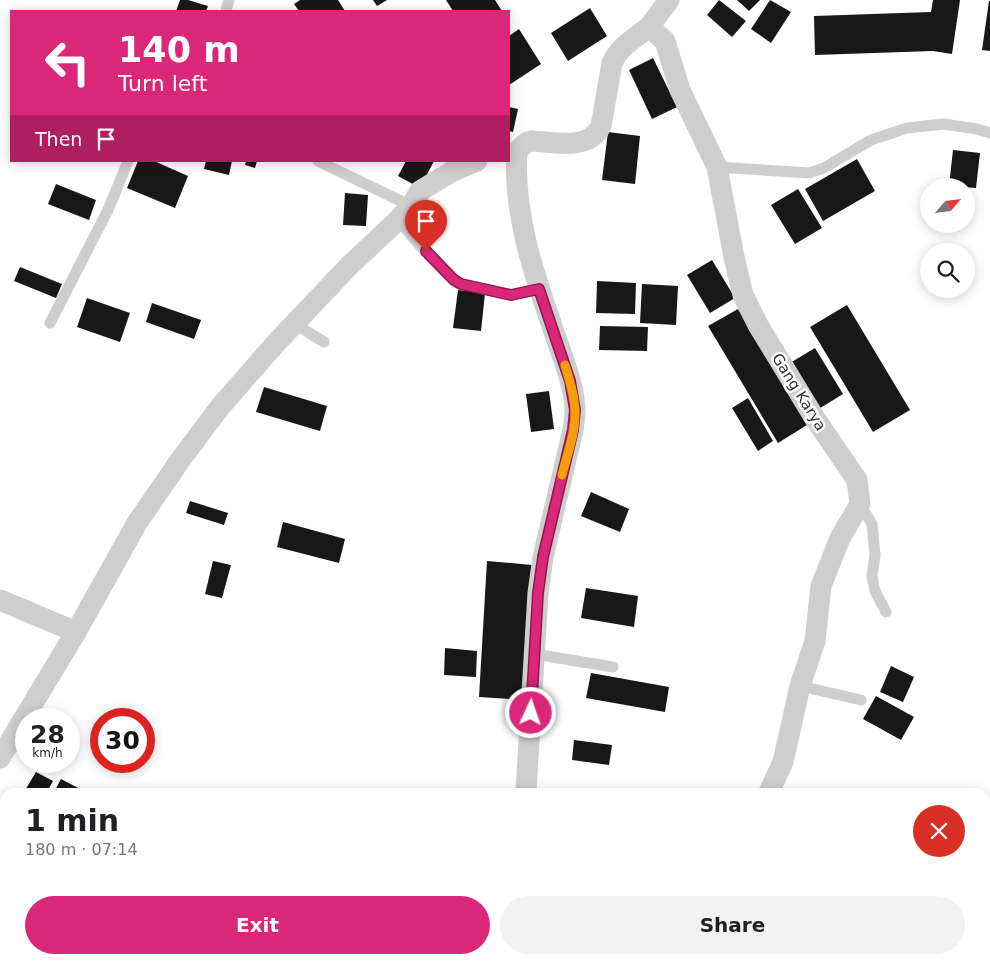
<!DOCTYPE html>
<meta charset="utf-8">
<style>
:root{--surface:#fff;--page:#f2f2f2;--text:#202124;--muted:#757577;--accent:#db2777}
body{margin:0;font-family:"DejaVu Sans",sans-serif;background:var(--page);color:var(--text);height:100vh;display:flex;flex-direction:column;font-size:19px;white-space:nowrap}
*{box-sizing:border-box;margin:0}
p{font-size:16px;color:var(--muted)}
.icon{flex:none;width:28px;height:28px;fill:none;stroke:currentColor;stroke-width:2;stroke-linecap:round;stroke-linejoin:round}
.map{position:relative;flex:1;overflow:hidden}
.panel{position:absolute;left:0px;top:788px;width:990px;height:176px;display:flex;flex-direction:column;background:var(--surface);border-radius:15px 15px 0 0;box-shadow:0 2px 12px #0003}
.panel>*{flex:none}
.guide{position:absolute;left:10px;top:10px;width:500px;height:152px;border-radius:0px;box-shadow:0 2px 12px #0003;background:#db2777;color:#fff;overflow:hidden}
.needle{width:32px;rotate:62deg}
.controls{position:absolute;left:920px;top:178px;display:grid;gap:10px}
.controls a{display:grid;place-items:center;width:55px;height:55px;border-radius:50%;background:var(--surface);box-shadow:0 2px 12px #0003;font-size:25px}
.speed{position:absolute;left:15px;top:708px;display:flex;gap:10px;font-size:25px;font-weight:700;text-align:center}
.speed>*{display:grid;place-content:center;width:65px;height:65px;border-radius:50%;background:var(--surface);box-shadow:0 2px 12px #0003;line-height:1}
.speed small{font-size:12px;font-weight:400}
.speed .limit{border:8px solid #d22;background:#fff;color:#111}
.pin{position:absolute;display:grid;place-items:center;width:42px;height:42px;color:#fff;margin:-51px -21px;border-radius:50% 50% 50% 0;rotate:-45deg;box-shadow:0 0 5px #0007}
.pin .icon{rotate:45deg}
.me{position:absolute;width:55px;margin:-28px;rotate:3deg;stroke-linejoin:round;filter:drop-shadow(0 0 4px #0008)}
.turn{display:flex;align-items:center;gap:18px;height:105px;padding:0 25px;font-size:22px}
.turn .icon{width:65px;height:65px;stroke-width:2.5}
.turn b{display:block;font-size:35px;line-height:42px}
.then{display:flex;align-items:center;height:48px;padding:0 25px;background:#0003;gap:10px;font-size:19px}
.round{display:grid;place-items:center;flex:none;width:52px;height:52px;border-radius:26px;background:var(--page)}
.head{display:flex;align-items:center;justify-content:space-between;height:85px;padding:0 25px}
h1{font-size:30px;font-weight:700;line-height:38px}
.action{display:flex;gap:10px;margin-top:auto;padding:10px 25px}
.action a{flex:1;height:58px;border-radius:30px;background:var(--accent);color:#fff;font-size:20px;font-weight:700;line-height:58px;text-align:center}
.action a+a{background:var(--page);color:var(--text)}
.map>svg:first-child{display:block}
</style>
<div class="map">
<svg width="990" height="963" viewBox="0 0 990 963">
<rect width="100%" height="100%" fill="#fff"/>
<g fill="#181818">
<polygon points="180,0 188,0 208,6 206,11 176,11"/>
<polygon points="300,0 338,0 345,11 299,11 294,4"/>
<polygon points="373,0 387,0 377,6"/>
<polygon points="446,0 495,0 502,11 453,11"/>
<polygon points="719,0 746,21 732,37 707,15"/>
<polygon points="737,0 760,0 749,11"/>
<polygon points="770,0 791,12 771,43 751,29"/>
<polygon points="933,0 960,0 952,54 933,51 815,55 814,16 931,12"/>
<polygon points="989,1 990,1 990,51 982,50"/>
<polygon points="590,8 607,36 568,61 551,33"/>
<polygon points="519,29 541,64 509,85 509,36"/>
<polygon points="653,58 677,107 652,119 629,70"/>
<polygon points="509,107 518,109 513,132 509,131"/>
<polygon points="608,132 640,136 635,184 602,180"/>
<polygon points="953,150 980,153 976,188 949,186"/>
<polygon points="857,159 875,191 823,221 805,189"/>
<polygon points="138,161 154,161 188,176 175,208 127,188"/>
<polygon points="206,161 232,161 229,175 204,169"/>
<polygon points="246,161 257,161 255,168 245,165"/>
<polygon points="406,161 434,161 420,188 398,176"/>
<polygon points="56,184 96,200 89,220 48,204"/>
<polygon points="798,189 822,228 795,244 771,205"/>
<polygon points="345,193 368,195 366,226 343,225"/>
<polygon points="712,260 735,298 710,313 687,275"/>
<polygon points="20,267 62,284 56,298 14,281"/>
<polygon points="597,281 636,283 635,314 596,313"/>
<polygon points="642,284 678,286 676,325 640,323"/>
<polygon points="458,290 485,293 481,331 453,328"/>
<polygon points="87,298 130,313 120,342 77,327"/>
<polygon points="152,303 201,320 194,339 146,322"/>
<polygon points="847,305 910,410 873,432 810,327"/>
<polygon points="738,309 807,425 778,443 708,326"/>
<polygon points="600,326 648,327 647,351 599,350"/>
<polygon points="815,348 843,394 817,410 790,363"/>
<polygon points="264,387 327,406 320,431 256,412"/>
<polygon points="549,391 554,429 531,432 526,394"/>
<polygon points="748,398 773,441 758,451 732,408"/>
<polygon points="591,492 629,509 620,532 581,516"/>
<polygon points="190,501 228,513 224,525 186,513"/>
<polygon points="283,522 345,539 339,563 277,547"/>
<polygon points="213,561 231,565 222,598 205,594"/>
<polygon points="487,561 532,565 523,700 479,697"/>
<polygon points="586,588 638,596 634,627 581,618"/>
<polygon points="445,648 477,651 476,677 444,675"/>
<polygon points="891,666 914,677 903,702 880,692"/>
<polygon points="591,673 669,687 665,712 586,698"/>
<polygon points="876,696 914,717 901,740 863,719"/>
<polygon points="574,740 612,745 609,765 572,760"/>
<polygon points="36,772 53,781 47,792 24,792"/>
<polygon points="61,779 84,791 83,792 54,792"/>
<polygon points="0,859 5,862 5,895 0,904"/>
<polygon points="283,959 290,959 303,963 282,963"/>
<polygon points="422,959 443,959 442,963 422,963"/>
<polygon points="465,959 486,959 498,963 464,963"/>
</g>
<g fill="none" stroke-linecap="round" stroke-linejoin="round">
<g stroke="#cecece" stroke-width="11">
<polyline points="226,11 229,0"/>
<polyline points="318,161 411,206"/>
<polyline points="717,167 809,173 824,168 871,140 907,128 944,124 977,129 990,133"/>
<path d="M398,220C416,241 438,269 461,284L511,295L539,289"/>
<polyline points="50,323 108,210 128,161"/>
<polyline points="295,324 324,342"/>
<polyline points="860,504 872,524 875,555 872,576 875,591 886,612"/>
<polyline points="534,654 613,667"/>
<polyline points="800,686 861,700"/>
</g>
<g stroke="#cecece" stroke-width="21">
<polyline points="669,0 649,27 665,41 680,90 717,167 734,257 743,295 758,325 814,417 857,480 860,504 840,538 821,586 815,641 800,686 783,762 769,792"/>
<polyline points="0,600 76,632"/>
<polyline points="0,758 76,632 137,523 181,459 220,407 276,343 349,266 398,220 411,206 420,191 451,172 477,161"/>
<path d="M526,792L538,593L543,557L573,430C574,424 575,418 575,411C575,384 559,349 551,323C532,268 513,211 517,151L527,142L532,141C554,142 589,151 601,126L612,63C619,47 635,38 649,27"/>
<polyline points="0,858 5,861"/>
<polyline points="985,906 990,908"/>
<polyline points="0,957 5,946"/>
<polyline points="303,959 325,963"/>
<polyline points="135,963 137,959"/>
<polyline points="269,963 270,959"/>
<polyline points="518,963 519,959"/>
</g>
</g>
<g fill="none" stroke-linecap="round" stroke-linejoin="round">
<g stroke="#8e194d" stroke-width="12">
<polyline id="route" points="426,251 454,280 461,284 511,295 539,289 570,381 575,410 573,430 543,557 538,593 531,713"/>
</g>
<use href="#route" stroke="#db2777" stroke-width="9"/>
<path stroke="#f59e0b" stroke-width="9" d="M562,475C567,455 576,432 575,411C575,395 569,380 565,365"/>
</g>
<g text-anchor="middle" stroke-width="5" stroke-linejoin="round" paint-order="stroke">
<g font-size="15" fill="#313131" stroke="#fff">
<text transform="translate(799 392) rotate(58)" y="5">Gang Karya</text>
</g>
</g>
</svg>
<div class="controls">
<a><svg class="needle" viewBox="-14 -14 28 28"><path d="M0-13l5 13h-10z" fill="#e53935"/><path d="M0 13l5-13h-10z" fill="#757577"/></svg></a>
<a><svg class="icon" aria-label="search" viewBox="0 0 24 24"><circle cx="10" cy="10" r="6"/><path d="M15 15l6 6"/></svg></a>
</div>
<div class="speed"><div>28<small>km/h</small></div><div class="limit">30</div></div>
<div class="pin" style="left:426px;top:251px;background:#d93025"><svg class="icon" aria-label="arrive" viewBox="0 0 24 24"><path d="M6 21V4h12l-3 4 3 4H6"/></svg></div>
<svg class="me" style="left:531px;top:713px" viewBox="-20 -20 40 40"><circle r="17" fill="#db2777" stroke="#fff" stroke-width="3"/><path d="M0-11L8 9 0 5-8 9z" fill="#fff"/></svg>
<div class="guide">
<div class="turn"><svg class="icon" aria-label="left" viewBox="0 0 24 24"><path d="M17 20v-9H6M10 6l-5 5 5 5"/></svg><div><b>140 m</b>Turn left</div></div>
<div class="then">Then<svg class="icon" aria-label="arrive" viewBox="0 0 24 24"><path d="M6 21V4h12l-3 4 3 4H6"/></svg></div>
</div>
<section class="panel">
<div class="head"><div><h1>1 min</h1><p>180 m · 07:14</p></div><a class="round" style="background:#d93025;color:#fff"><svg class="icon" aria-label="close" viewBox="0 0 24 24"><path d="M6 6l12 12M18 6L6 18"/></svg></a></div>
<div class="action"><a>Exit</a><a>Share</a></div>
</section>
</div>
